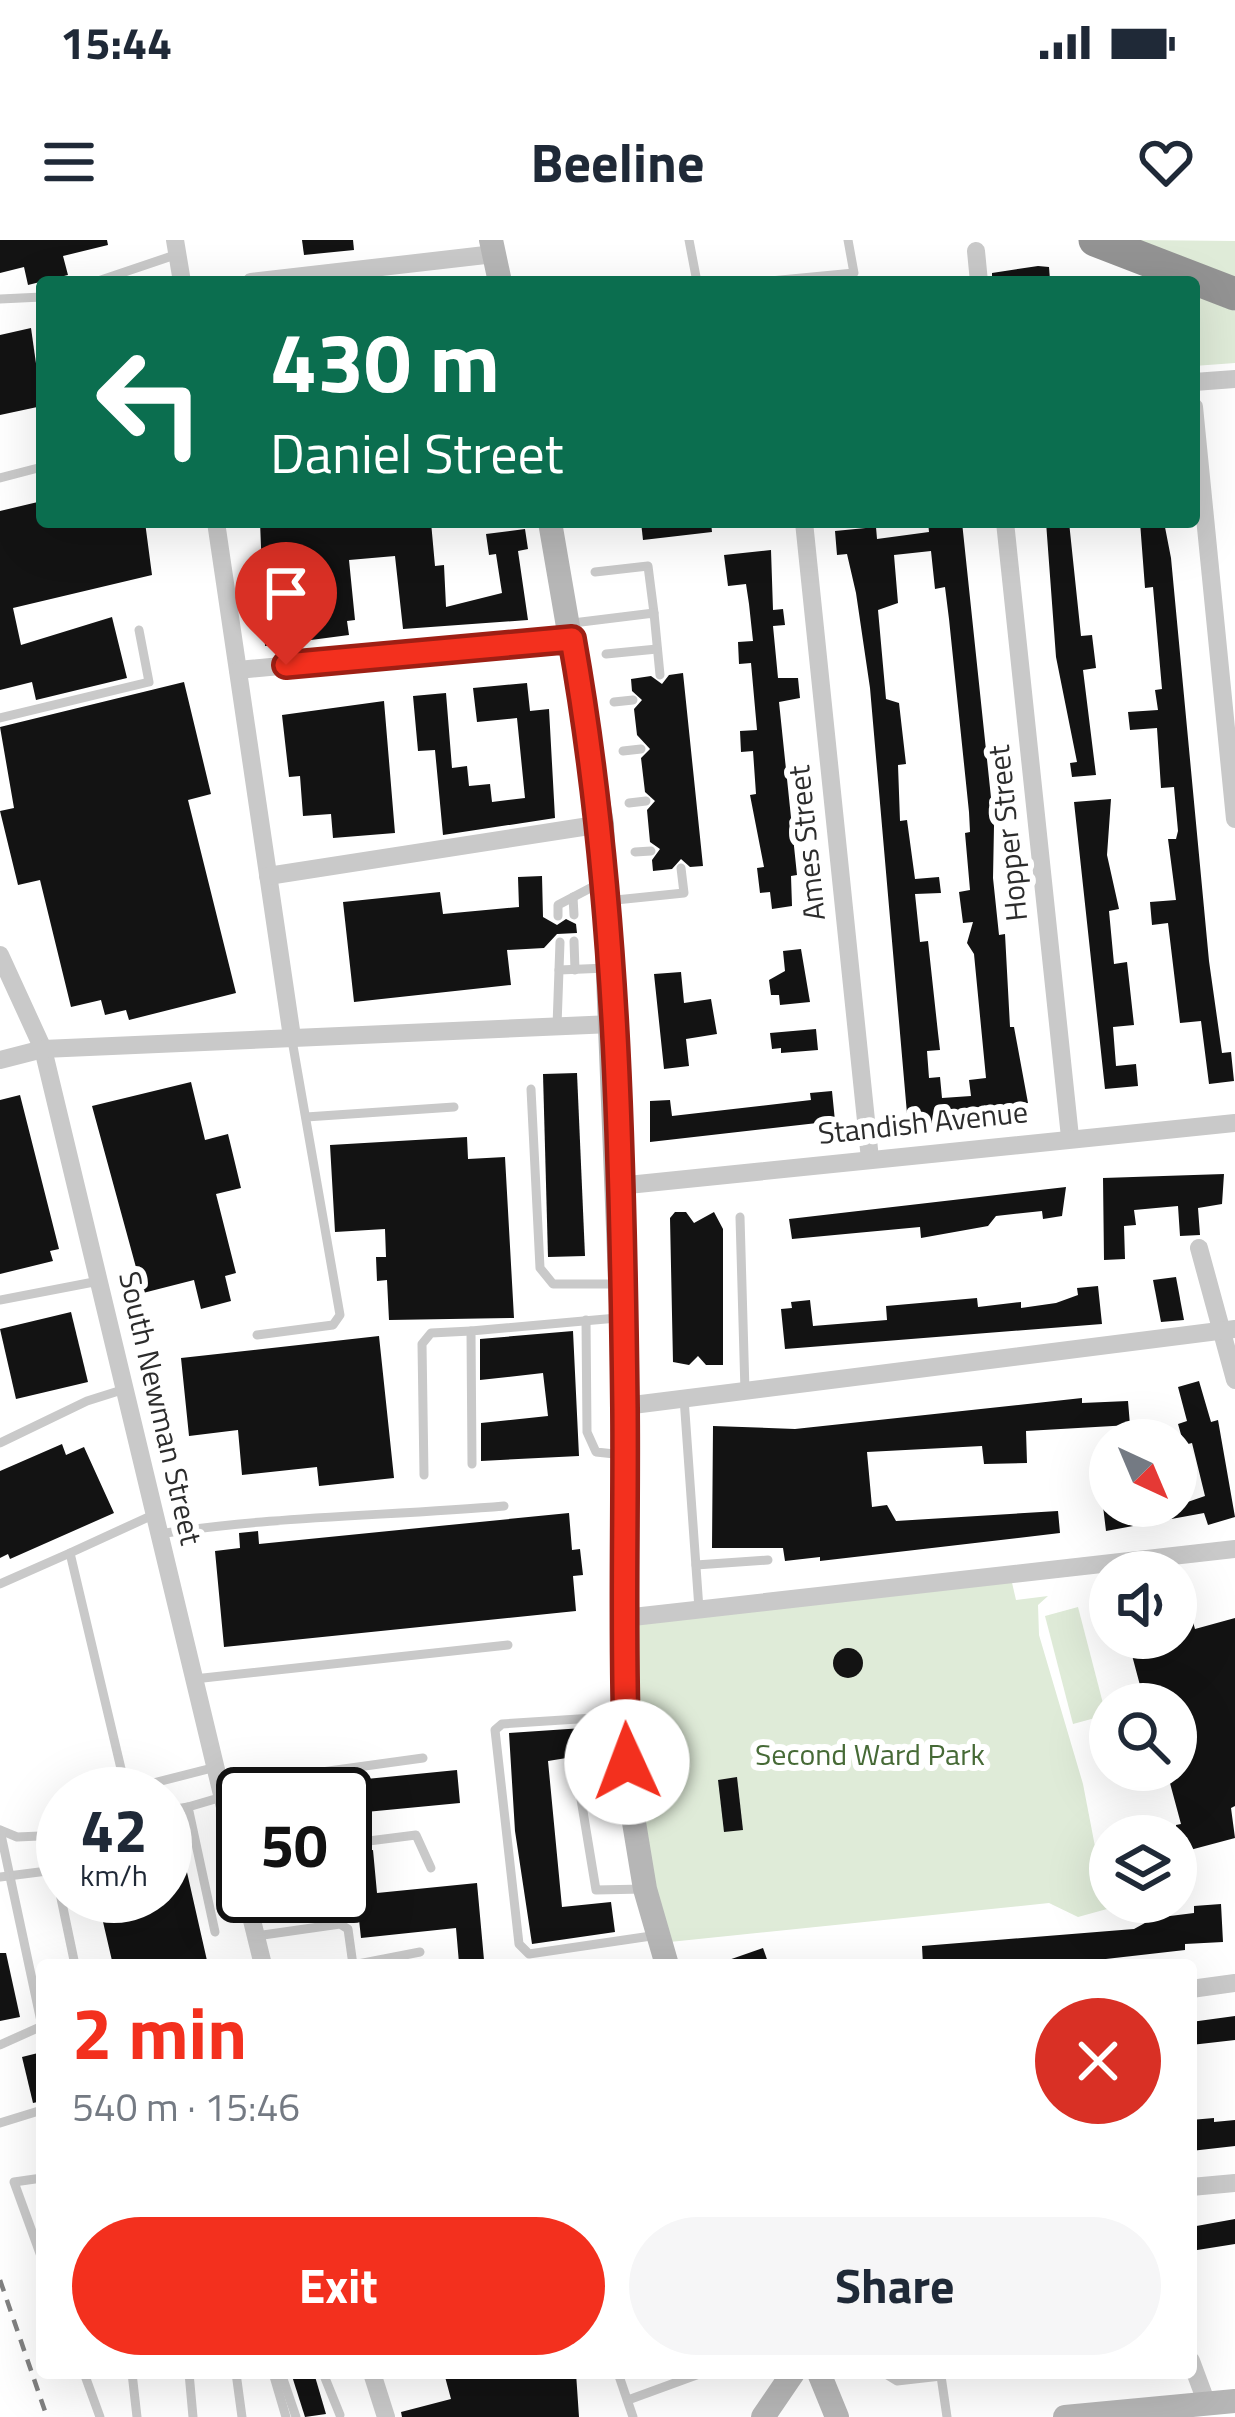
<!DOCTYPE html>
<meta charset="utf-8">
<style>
:root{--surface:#fff;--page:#f6f6f7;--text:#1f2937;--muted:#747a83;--accent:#f3301e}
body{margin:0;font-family:"Titillium Web",sans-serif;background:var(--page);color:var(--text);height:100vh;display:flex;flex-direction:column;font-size:45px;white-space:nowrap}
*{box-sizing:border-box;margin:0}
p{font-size:39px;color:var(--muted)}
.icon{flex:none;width:66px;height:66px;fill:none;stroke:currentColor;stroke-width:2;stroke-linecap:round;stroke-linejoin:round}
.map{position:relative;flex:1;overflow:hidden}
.sheet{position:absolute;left:36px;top:1719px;width:1161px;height:420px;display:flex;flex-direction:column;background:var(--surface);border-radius:12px;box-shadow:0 12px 48px #0002}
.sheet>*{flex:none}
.hud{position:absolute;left:36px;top:36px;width:1164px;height:252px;border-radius:12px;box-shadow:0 12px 48px #0002;background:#0b6e4f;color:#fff;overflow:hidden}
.needle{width:78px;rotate:136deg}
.fabs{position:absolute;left:1089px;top:1179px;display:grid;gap:24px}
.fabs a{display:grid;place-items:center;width:108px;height:108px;border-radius:50%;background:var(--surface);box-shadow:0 12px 48px #0002;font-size:60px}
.speed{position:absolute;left:36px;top:1527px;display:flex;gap:24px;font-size:60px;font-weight:700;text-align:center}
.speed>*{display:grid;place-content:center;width:156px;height:156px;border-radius:50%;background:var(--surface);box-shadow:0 12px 48px #0002;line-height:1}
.speed small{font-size:30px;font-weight:400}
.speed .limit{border:6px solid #111;border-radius:18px;background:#fff;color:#111}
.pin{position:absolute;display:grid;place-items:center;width:102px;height:102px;color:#fff;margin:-123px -51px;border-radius:50% 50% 50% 0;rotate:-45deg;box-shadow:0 0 12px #0007}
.pin .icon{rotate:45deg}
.me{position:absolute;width:132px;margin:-66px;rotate:358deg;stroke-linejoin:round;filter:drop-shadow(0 0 9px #0008)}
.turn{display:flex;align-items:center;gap:42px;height:252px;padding:0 36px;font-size:54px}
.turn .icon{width:156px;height:156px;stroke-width:2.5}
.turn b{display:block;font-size:84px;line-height:102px}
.round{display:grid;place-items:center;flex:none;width:126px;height:126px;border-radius:63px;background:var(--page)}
.summary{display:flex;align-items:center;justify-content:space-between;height:204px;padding:0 36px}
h1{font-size:72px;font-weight:700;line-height:90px;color:var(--accent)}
.button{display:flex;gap:24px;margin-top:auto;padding:24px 36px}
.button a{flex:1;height:138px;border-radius:72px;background:var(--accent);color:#fff;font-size:48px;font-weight:700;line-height:138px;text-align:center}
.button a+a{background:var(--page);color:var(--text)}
.status{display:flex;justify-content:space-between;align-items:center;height:84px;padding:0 60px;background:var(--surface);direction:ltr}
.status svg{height:33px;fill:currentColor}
header{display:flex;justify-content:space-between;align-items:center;height:156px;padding:0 36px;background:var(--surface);font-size:54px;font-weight:700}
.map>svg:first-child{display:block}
</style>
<div class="status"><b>15:44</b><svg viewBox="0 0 49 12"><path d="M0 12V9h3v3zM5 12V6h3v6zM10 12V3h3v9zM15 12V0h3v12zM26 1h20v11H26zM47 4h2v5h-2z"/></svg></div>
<header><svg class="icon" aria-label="menu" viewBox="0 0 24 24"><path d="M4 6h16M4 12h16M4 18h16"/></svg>Beeline<svg class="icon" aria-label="heart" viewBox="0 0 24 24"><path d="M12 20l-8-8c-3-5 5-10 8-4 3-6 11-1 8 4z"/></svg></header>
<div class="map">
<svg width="1235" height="2177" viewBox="0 0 1235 2177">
<rect width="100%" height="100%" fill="#fff"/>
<g fill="#dfebd8">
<polygon points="1139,0 1235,1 1235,38"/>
<polygon points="1194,55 1235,71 1235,123 1194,126"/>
<polygon points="1010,1334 1016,1360 1048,1356 1038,1365 1039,1395 1083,1544 1107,1669 1078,1677 1049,1663 660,1703 647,1656 624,1378"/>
<polygon points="1078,1367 1106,1475 1073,1484 1045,1376"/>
</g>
<g fill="#131313" fill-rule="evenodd">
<polygon points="0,0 107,0 108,5 63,16 68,35 28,45 24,27 0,33"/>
<polygon points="302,0 353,0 354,10 304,15"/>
<polygon points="1038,26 1049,27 1050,40 992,42 992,33"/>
<polygon points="31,88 42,166 0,175 0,95"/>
<polygon points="42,261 42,282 145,282 152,335 13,368 21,405 112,377 127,438 36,460 32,442 0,450 0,271"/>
<polygon points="260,282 431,282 435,326 444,325 446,367 502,353 496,314 489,315 486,294 525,289 528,309 518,311 528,380 403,389 395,316 349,320 355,380 347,381 349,395 265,406"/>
<polygon points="641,282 711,282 712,292 643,300"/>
<path d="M928,282H962L994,586L993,638L999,695L1005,694L1010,787H1014L1028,863L963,872V881L908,885L870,448L856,353L847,314L837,315L835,291L876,287L877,299L929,292ZM931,311L935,349L945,347L949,379L969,572L970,592L965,593L970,650L959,652L963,683L973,682L967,703L974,714L986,838L969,840L971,856L942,858L940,837L929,838L927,811L940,810L938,793L928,701L920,702L915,654L941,653L939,637L915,639L907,580L900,581L898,525L906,524L899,463L886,459L878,370L898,363L894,315Z"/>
<polygon points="1046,282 1069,282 1081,396 1092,395 1096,428 1083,430 1096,535 1072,537 1070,523 1077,522 1056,417"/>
<polygon points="1140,282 1164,282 1171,318 1209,721 1222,813 1231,812 1234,841 1209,844 1201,781 1180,783 1168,683 1152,685 1150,662 1176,660 1168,599 1176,599 1178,591 1174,547 1161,548 1157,488 1130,490 1128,472 1158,470 1155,450 1162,449 1153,347 1145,348"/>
<polygon points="771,310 773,370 783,369 785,385 773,386 778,438 798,438 800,458 779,462 797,635 791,636 792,666 772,669 770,652 760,653 757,628 764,627 750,555 756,554 753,511 741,512 740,491 757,490 751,423 739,424 738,402 753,401 749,364 746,344 728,346 724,315"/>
<polygon points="683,433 703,626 690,627 681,619 672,629 653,631 652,620 660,609 650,602 647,570 655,561 645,552 641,518 650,509 637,495 634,469 642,460 632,451 631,439 651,436 662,444 669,435"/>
<polygon points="184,442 211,554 188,560 236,753 129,780 126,770 105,775 101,760 71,767 40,640 18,645 0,571 14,568 0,487"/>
<polygon points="527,443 530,471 549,469 555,578 443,595 435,510 418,511 413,456 446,453 452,528 467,526 469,546 490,544 492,562 525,558 517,478 477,482 473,448"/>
<polygon points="384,461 395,593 333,598 331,574 303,576 300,536 289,537 282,475"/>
<polygon points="1111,559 1107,615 1119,669 1109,671 1114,724 1127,722 1134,785 1113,787 1116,826 1136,824 1138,846 1105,849 1074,562"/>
<polygon points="542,636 543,677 557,685 566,679 576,684 577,693 557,694 544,708 507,710 511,745 354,762 343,662 440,652 443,674 519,667 518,637"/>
<polygon points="801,709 810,762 780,765 779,755 771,755 769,740 785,731 783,711"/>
<polygon points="681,732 684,763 711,759 717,794 686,799 689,826 664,829 654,734"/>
<polygon points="816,789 818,810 781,813 781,808 772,809 770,793"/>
<polygon points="577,833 585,1016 548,1017 543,834"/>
<polygon points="191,842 205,900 228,894 241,948 216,954 236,1033 225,1036 231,1061 201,1069 194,1040 143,1053 92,866"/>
<polygon points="832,851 835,881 650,902 650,861 670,860 672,876 811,860 810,853"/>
<polygon points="20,855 59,1009 50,1011 53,1021 0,1034 0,860"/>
<polygon points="467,897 468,919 505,917 514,1078 389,1080 387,1040 377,1041 376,1017 386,1017 385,989 335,992 330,905"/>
<polygon points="1224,934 1222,964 1198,968 1200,995 1180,996 1178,966 1134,970 1136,985 1124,986 1125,1019 1104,1020 1103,938"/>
<polygon points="1066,947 1062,976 1043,979 1042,971 996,976 988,986 921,998 920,987 792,999 789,979"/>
<polygon points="675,972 686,972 694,983 714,972 723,989 723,1125 706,1125 698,1116 689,1125 673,1122 670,978"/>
<polygon points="1176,1037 1184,1080 1161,1082 1153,1040"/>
<polygon points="1098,1046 1102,1084 785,1109 781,1069 792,1068 791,1062 810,1060 813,1086 887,1080 886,1066 977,1058 978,1067 1021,1062 1021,1068 1056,1063 1078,1055 1077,1048"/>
<polygon points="71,1072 88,1142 16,1159 0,1089"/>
<polygon points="573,1091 579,1216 481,1221 481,1183 548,1176 543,1133 480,1140 480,1099"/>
<polygon points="379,1096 394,1238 319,1246 317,1227 242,1235 238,1190 189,1196 181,1118"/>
<polygon points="1199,1141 1211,1182 1218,1180 1235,1277 1208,1285 1204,1273 1106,1291 1103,1266 1176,1266 1205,1256 1192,1203 1184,1205 1178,1184 1187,1181 1178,1147"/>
<polygon points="1082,1158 1082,1163 1128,1161 1130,1185 1026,1191 1027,1223 984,1224 982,1206 867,1212 872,1267 887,1265 896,1281 1058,1271 1060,1293 820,1321 820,1317 785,1321 783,1308 712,1308 713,1186 795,1189"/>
<polygon points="62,1204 66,1215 84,1207 114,1273 10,1319 8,1314 0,1318 0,1231"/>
<polygon points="569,1273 572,1310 580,1309 583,1335 573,1336 576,1371 224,1407 215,1311 240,1308 239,1293 258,1291 259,1304"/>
<polygon points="1235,1378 1235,1566 1231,1568 1235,1598 1190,1610 1187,1597 1176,1600 1176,1585 1181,1584 1167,1532 1176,1530 1176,1464 1145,1464 1129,1404 1184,1398 1180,1385 1193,1382 1195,1389"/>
<circle cx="848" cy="1423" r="15"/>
<polygon points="583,1488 585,1515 548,1521 562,1667 611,1662 615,1692 532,1704 515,1591 509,1493"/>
<polygon points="457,1530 460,1563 345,1574 345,1554 317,1554 316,1544"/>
<polygon points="737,1537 743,1590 724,1592 718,1540"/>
<polygon points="179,1597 208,1725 113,1725 97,1656 165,1656 165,1601"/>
<polygon points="373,1610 377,1653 477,1643 484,1720 459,1723 456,1688 361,1698 356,1652 345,1653 345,1613"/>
<polygon points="1221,1664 1223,1702 1185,1704 1185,1710 1053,1725 923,1725 922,1706 1134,1689 1154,1678 1194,1673 1194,1666"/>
<polygon points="763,1708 769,1725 721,1725 720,1723"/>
<polygon points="0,1713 6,1713 20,1777 0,1781"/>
<polygon points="1235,1776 1235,1800 1191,1805 1191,1782"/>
<polygon points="42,1812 42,1861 33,1863 22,1817"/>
<polygon points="1214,1878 1214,1882 1235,1880 1235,1906 1191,1911 1191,1880"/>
<polygon points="1235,1979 1235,2004 1191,2011 1191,1987"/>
<polygon points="291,2133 314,2133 326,2174 305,2177"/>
<polygon points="444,2133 576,2133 579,2177 402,2177 401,2172 451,2159"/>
</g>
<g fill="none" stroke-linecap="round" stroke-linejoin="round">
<g stroke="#c9c9c9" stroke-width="9">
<polyline points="689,0 697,42"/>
<polyline points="95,42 175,15"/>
<polyline points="759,42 854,33 848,0"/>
<polyline points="0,59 42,57"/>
<polyline points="0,238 42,227"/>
<polyline points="595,332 648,326 654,373"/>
<polyline points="573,383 654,373 660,435"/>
<polyline points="606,414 657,409"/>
<polyline points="614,462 633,460"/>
<polyline points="0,478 149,442 139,390"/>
<polyline points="623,511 641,509"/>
<polyline points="629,563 646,561"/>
<polyline points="635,612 651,611"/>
<polyline points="573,657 574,675"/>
<polyline points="606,661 684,653 681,628"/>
<polyline points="558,676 558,665 600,643"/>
<polyline points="574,701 575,730"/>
<polyline points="559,730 607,728"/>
<polyline points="557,786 560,702"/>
<polyline points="531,849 540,1028 553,1044 616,1044"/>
<polyline points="306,877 454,867"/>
<polyline points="740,977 745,1151"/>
<polyline points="0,1060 99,1041"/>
<polyline points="586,1080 587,1192 596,1212 624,1215"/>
<polyline points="257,1095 333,1085 340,1075 292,800"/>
<polyline points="684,1158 699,1369"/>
<polyline points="0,1203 87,1161 125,1149"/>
<polyline points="472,1224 471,1091 617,1078"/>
<polyline points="424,1235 422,1104 431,1093 471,1091"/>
<path d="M159,1294C273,1276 388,1276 504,1266"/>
<polyline points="696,1325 768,1320"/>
<polyline points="0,1344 70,1313"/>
<polyline points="194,1439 508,1405"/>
<polyline points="625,1476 502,1484 495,1490 519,1704 529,1714 658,1695"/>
<polyline points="627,1522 585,1524 577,1535 596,1650 644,1649"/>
<polyline points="220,1546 423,1518"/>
<polyline points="126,1550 216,1527"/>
<polyline points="127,1554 70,1313 155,1274"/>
<polyline points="165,1571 188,1567"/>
<polyline points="0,1590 42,1786"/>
<polyline points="0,1590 17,1597 63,1595"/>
<polyline points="48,1596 75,1725"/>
<polyline points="345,1604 416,1595 431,1628"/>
<polyline points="0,1637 55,1630"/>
<polyline points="215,1692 188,1567 222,1557"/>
<polyline points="256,1696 340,1684 348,1689 353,1725 420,1712"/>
<polyline points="0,1805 42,1786"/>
<polyline points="0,1883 42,1870"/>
<polyline points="42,1938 14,1942 42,2019"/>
<polyline points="84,2133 100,2177"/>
<polyline points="132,2133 137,2177"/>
<polyline points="189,2133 193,2177"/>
<polyline points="236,2133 242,2177"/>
<polyline points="273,2133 286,2177"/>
<polyline points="281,2133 296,2177"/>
<polyline points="323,2133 340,2175"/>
<polyline points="618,2133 633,2177"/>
<polyline points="884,2133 897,2141 941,2136 947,2177"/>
<polyline points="628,2160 702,2133"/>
</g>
<g stroke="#c9c9c9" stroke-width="18">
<polyline points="175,0 182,42"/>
<polyline points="976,11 979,42"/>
<polyline points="251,42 494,14"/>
<polyline points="1194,142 1235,139"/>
<polyline points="1194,167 1235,579"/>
<polyline points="216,282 292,797"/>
<polyline points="804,282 870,919"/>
<polyline points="1005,282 1070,897"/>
<polyline points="238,430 572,399"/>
<polyline points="268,636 602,584"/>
<polyline points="0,715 43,809 243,1642"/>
<polyline points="0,820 43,809 612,784"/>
<polyline points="618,946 1235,883"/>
<polyline points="1199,1008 1235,1140"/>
<polyline points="625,1166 1235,1089"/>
<polyline points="624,1378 1235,1309"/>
<polyline points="246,1656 263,1725"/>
<polyline points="1191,1749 1235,1743"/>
<polyline points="1191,1947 1235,1943"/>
<polyline points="1191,2121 1207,2164"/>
<polyline points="372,2133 386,2177"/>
</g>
<g stroke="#b6b6b6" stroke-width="24">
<polyline points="491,0 500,42"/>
<polyline points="550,282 602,584 625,1166 627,1540 645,1649 667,1725"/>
<polyline points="819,2133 837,2177"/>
<polyline points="763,2177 793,2133"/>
<polyline points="1065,2177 1235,2161"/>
</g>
<polyline stroke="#939393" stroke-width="33" points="1095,0 1235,54"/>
<polyline stroke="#818181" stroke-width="4.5" stroke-dasharray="12 9" stroke-linecap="butt" points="0,2040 47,2177"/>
</g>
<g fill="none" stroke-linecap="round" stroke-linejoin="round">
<g stroke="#9e1f14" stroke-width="30">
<path id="route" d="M286,425L572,399C617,651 622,912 625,1168C626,1286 622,1405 627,1522"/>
</g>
<use href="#route" stroke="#f3301e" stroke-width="21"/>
</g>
<g text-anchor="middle" stroke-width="12" stroke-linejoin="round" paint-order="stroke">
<g font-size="30" fill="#2c2c2c" stroke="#fff">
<text transform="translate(1008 593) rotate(-96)" y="10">Hopper Street</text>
<text transform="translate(807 603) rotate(-96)" y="10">Ames Street</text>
<text transform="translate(923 883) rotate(-6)" y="10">Standish Avenue</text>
<text transform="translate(160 1168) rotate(77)" y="10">South Newman Street</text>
</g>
<g font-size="30" fill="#466a36" stroke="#fff">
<text x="870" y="1525">Second Ward Park</text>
</g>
</g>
</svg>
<div class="fabs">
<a><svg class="needle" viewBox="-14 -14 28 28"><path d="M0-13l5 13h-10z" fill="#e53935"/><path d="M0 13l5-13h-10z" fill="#747a83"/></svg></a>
<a><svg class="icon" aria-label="sound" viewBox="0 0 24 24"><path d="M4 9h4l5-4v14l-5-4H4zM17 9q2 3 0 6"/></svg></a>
<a><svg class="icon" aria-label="search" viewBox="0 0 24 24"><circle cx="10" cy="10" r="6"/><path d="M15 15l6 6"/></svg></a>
<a><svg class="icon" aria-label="layers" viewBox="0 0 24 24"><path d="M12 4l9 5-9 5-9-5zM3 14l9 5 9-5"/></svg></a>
</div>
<div class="speed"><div>42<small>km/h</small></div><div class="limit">50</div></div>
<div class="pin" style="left:286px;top:425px;background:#d93025"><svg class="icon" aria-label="arrive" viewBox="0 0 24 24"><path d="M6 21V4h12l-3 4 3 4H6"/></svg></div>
<svg class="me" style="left:627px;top:1522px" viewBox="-20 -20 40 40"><circle r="19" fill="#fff"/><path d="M0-13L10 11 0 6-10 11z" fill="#f3301e"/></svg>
<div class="hud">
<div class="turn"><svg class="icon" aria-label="left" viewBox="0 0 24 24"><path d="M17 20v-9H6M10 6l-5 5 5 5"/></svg><div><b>430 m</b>Daniel Street</div></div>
</div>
<section class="sheet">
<div class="summary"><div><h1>2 min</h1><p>540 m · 15:46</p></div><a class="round" style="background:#d93025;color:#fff"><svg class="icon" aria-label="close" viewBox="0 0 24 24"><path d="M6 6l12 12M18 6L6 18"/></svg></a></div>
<div class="button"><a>Exit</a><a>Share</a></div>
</section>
</div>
